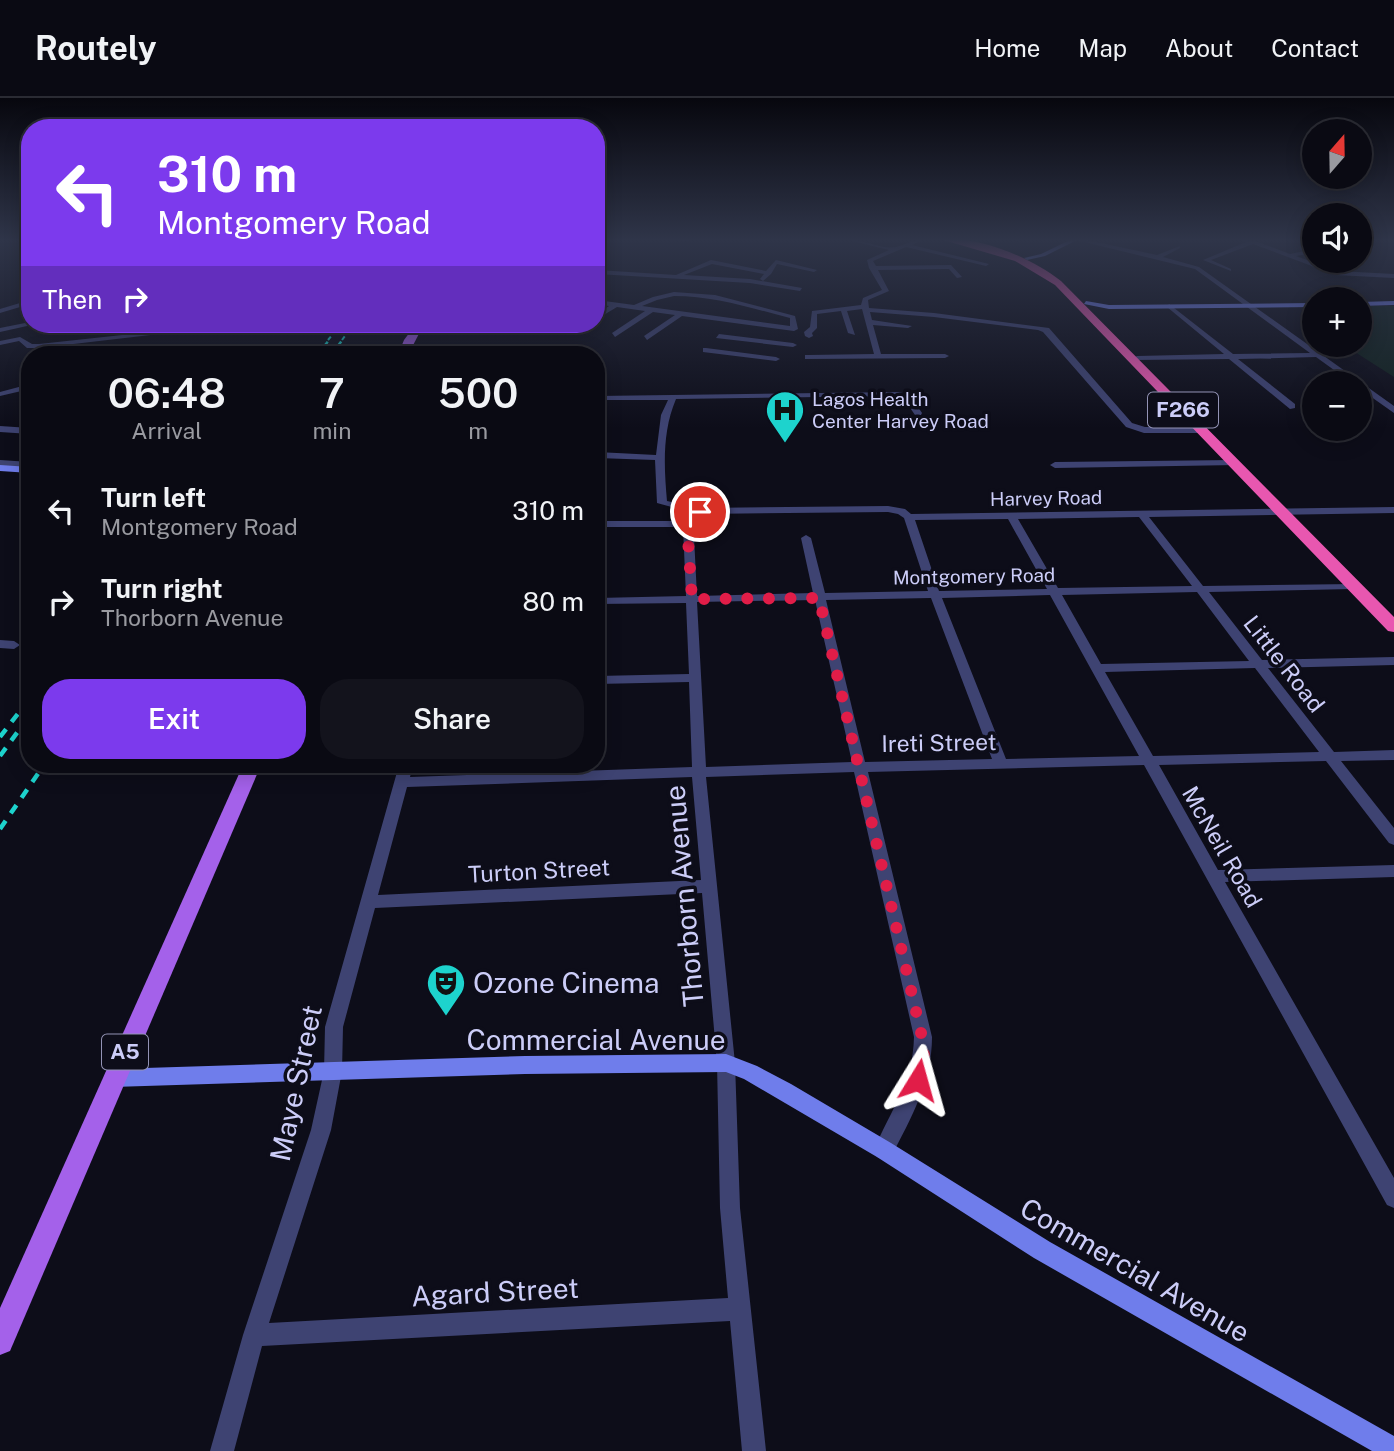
<!DOCTYPE html>
<meta charset="utf-8">
<style>
:root{--surface:#0a0a13;--page:#13131c;--text:#f1f3f6;--muted:#999aa0;--line:#2a2b33;--accent:#7c3aed}
body{margin:0;font-family:"Public Sans",sans-serif;background:var(--page);color:var(--text);height:100vh;display:flex;flex-direction:column;font-size:26px;white-space:nowrap}
*{box-sizing:border-box;margin:0}
p{font-size:23px;color:var(--muted)}
.icon{flex:none;width:38px;height:38px;fill:none;stroke:currentColor;stroke-width:2;stroke-linecap:round;stroke-linejoin:round}
.map{position:relative;flex:1;overflow:hidden}
.details{position:absolute;left:21px;top:248px;width:584px;height:427px;display:flex;flex-direction:column;background:var(--surface);border-radius:28px;box-shadow:0 4px 18px #0003,0 0 0 2px var(--line)}
.details>*{flex:none}
.banner{position:absolute;left:21px;top:21px;width:584px;height:214px;border-radius:28px;box-shadow:0 4px 18px #0003,0 0 0 2px var(--line);background:#7c3aed;color:#fff;overflow:hidden}
.needle{width:46px;rotate:20deg}
.buttons{position:absolute;left:1302px;top:21px;display:grid;gap:14px}
.buttons a{display:grid;place-items:center;width:70px;height:70px;border-radius:50%;background:var(--surface);box-shadow:0 4px 18px #0003,0 0 0 2px var(--line);font-size:35px}
.pin{position:absolute;display:grid;place-items:center;width:60px;height:60px;color:#fff;margin:-30px;border:4px solid #fff;border-radius:50%;box-shadow:0 2px 7px #0007}
.me{position:absolute;width:77px;margin:-38px;rotate:8deg;stroke-linejoin:round;filter:drop-shadow(0 0 5px #0008)}
.turn{display:flex;align-items:center;gap:24px;height:147px;padding:0 21px;font-size:32px}
.turn .icon{width:91px;height:91px;stroke-width:2.5}
.turn b{display:block;font-size:49px;line-height:60px}
.then{display:flex;align-items:center;height:66px;padding:0 21px;background:#0003;gap:14px;font-size:26px}
.eta{display:flex;justify-content:space-evenly;align-items:center;height:119px;text-align:center}
.eta b{font-size:42px;font-weight:600;line-height:49px}
.primary-button{display:flex;gap:14px;margin-top:auto;padding:14px 21px}
.primary-button a{flex:1;height:80px;border-radius:28px;background:var(--accent);color:#fff;font-size:28px;font-weight:600;line-height:80px;text-align:center}
.primary-button a+a{background:var(--page);color:var(--text)}
ul{padding:0;list-style:none}
li{display:flex;align-items:center;gap:21px;height:91px;padding:0 21px}
li div{flex:1}
li b{display:block;font-size:26px}
li em{font-style:normal}
header{display:flex;align-items:center;gap:42px;box-sizing:border-box;height:98px;padding:0 35px;background:var(--surface);border-bottom:2px solid var(--line)}
header strong{font-size:33px}
nav{display:flex;gap:38px;margin-inline-start:auto;font-size:24px}
.map>svg:first-child{display:block}
</style>
<header>
<strong>Routely</strong>
<nav><a>Home</a><a>Map</a><a>About</a><a>Contact</a></nav>
</header>
<div class="map">
<svg width="1394" height="1353" viewBox="0 0 1394 1353">
<rect width="100%" height="100%" fill="#0d0d19"/>
<polygon fill="#11221f" points="1360,208 1394,208 1394,279 1344,247 1360,247"/>
<g fill="none" stroke-linecap="round" stroke-linejoin="round">
<g fill="#3e4372" fill-rule="evenodd">
<polygon points="631,141 693,141 690,143"/>
<path d="M844,141C860,140 882,152 896,149C906,147 913,141 924,141L912,147L989,166L986,168L906,149L873,163L876,168L951,167L962,179L957,180L949,171L878,172L889,193L868,202L869,210L934,215L1049,230L1132,325L1145,329H1203L1207,332L1203,335H1144L1126,329L1043,234L1038,232L934,219L870,214L872,222L912,228L908,230L873,227L881,256H945L949,258L945,260L805,261V257H808L874,256L862,211L847,213L855,237L848,235L841,213L817,216V230L812,235L813,238L809,240L805,238L804,234L810,229L812,213L861,207L863,200L882,192L869,170L867,162L889,152Z"/>
<polygon points="1072,141 1082,141 1157,157 1180,148 1180,150 1163,159 1199,169 1394,308 1394,315 1360,291 1360,285 1352,285 1316,259 1238,261 1295,306 1295,310 1290,311 1229,261 1134,262 1133,260 1137,258 1224,256 1167,209 1169,206 1233,256 1310,255 1195,171"/>
<polygon points="1235,141 1255,143 1290,156 1314,151 1314,155 1296,158 1337,173 1394,176 1394,180 1336,177 1253,146 1211,162 1231,171 1231,173 1203,162 1246,144"/>
<polygon points="711,162 766,173 776,162 817,172 814,174 777,166 771,176 763,183 760,181 764,176 712,166 684,177 750,181 802,190 800,193 750,185 597,176 597,172 676,177"/>
<path d="M674,194L715,197L795,218L798,231L794,233L682,218L647,242L644,238L675,217L653,214L615,239L612,235L645,213L617,209L597,221V216L609,208L597,206V202L634,207L653,199ZM674,198C714,198 751,210 790,220V228L642,208L657,202Z"/>
<polygon points="30,202 30,206 0,215 0,211"/>
<polygon points="30,224 36,226 0,234 0,230"/>
<polygon points="224,226 245,226 39,250 27,250 19,243 0,247 0,243 20,239 32,246 39,246"/>
<polygon points="582,226 590,226 583,230 579,228"/>
<polygon points="719,236 793,245 797,247 793,249 716,240"/>
<polygon points="706,250 776,259 780,261 776,263 703,254 703,250"/>
<polygon points="30,286 30,291 0,298 0,294"/>
<path d="M899,294L910,297L922,315L921,317H915L904,301L898,298L676,301C662,334 664,369 667,403L700,410L888,408L905,411L911,416L1394,409V415L1149,419L1203,488L1356,486V490L1352,491L1209,494L1262,562L1394,559V567L1268,570L1334,654L1394,652V662L1341,663L1394,730V747L1389,745L1326,663L1159,667L1218,772L1394,767V779L1225,784L1394,1080V1110L1387,1107L1144,667L868,674L932,939C932,984 911,1020 891,1059L884,1062L877,1059L874,1052C891,1011 913,985 914,939L854,674L706,679L735,965L740,1110L766,1353H742L730,1223L262,1248L234,1353H210L243,1237L311,1032L324,973L325,929L399,667H413L410,679L692,669L689,584L597,586V578L689,576L686,505L597,506V500L686,498L683,429H597V423H683L684,416L690,414L657,405L655,362L597,360V354L656,357L661,317L668,302H597V298ZM888,414L898,416L904,420L928,493L825,495L811,440L806,437L801,440L813,495L697,498L693,419L701,416ZM1139,419L1192,488L1058,490L1018,421ZM1008,421L1047,491L939,493L915,422ZM1197,494L1249,563L1101,566L1062,497ZM1050,497L1139,658L1006,661L942,500ZM931,500L992,661L865,664L826,502ZM815,502L852,664L706,669L697,504ZM1255,570L1319,654L1153,658L1105,574ZM692,679L701,782L378,797L407,689ZM702,795L717,965L720,1110L728,1200L269,1225L331,1032L342,973L343,929L375,810Z"/>
<polygon points="0,328 30,330 30,336 0,334"/>
<polygon points="0,362 30,364 30,370 0,368"/>
<polygon points="1234,362 1237,363 1237,367 1055,370 1050,367 1055,364"/>
<polygon points="0,542 14,543 20,547 14,551 0,550"/>
</g>
<g fill="#6f7deb" fill-rule="evenodd">
<polygon points="1072,141 1079,141 1045,158 1027,162 1024,160 1041,156"/>
<polygon points="1086,203 1109,207 1314,205 1314,209 1109,211 1084,206"/>
<polygon points="1394,203 1394,207 1360,208 1360,204"/>
<polygon points="0,367 30,369 30,375 0,373"/>
<polygon points="726,956 757,968 791,986 891,1045 1050,1144 1394,1338 1394,1353 1372,1353 1034,1160 877,1059 744,981 726,974 525,976 113,989 106,986 104,980 106,974 113,971 525,958"/>
</g>
<g fill="#a461ea" fill-rule="evenodd">
<polygon points="416,226 424,226 408,257 398,257 404,242"/>
<polygon points="243,667 261,667 10,1253 0,1257 0,1210"/>
</g>
<path fill="#e857b0" fill-rule="evenodd" d="M940,141C981,139 1028,158 1061,183L1394,519V534L1388,533L1055,187L1015,163Z"/>
<g stroke="#1dd3cd" stroke-width="2" stroke-dasharray="4.5 4.5" stroke-linecap="butt">
<polyline points="328,242 341,226"/>
<polyline points="342,242 354,226"/>
</g>
<g stroke="#1dd3cd" stroke-width="2.5" stroke-dasharray="6 5" stroke-linecap="butt">
<polyline points="317,257 330,241"/>
<polyline points="331,257 343,241"/>
</g>
<g stroke="#1dd3cd" stroke-width="4.5" stroke-dasharray="10 9" stroke-linecap="butt">
<polyline points="0,639 30,600"/>
<polyline points="0,658 30,617"/>
<polyline points="0,731 44,667"/>
</g>
</g>
<linearGradient id="sky" x2="0" y2="1"><stop stop-color="#07070e"/><stop offset="0.43" stop-color="#2f3549"/><stop offset="1" stop-color="#2f3549" stop-opacity="0"/></linearGradient>
<rect width="1394" height="330" fill="url(#sky)"/>
<g fill="none" stroke-linecap="round" stroke-linejoin="round">
<polyline stroke="#e11d48" stroke-width="12" stroke-dasharray="0 21.6" points="700,414 688,418 687,426 692,501 819,500 922,939 924,957 918,982"/>
</g>
<defs>
<g id="hospital-pin" transform="scale(2.0125)"><path d="M0 17L-7.5 6A9.5 9.5 0 1 1 7.5 6Z" fill="#1dd3cd" stroke="#0d0d19"/><path d="M-5-5h3v3.5h4V-5h3V5h-3V1.5h-4V5h-3Z" fill="#111"/></g>
<g id="theatre-pin" transform="scale(2.0125)"><path d="M0 17L-7.5 6A9.5 9.5 0 1 1 7.5 6Z" fill="#1dd3cd" stroke="#0d0d19"/><path d="M-5-5.5Q0-4 5-5.5V0Q5 5 0 6Q-5 5-5 0ZM-3.3-2.5H-1v1.5H-3.3ZM1-2.5H3.3v1.5H1ZM-2.8 1Q0 5.5 2.8 1Z" fill="#111"/></g>
</defs>
<g fill-rule="evenodd">
<use href="#hospital-pin" x="785" y="312"/>
<use href="#theatre-pin" x="446" y="885"/>
</g>
<g text-anchor="middle" stroke-width="7" stroke-linejoin="round" paint-order="stroke">
<g font-size="19" fill="#cccdf8" stroke="#0d0d19" text-anchor="start">
<text x="812" y="308">Lagos Health<tspan x="812" dy="22">Center Harvey Road</tspan></text>
</g>
<g font-size="19" fill="#cccdf8" stroke="#0d0d19">
<text transform="translate(1046 400) rotate(-1)" y="7">Harvey Road</text>
<text transform="translate(974 478) rotate(-1)" y="7">Montgomery Road</text>
</g>
<g fill="#0d0d19" stroke="#9393b5" stroke-width="2">
<rect x="1148" y="294.5" width="70" height="35" rx="5"/>
<rect x="102" y="936.5" width="46" height="35" rx="5"/>
</g>
<g font-size="21" font-weight="bold" fill="#cccdf8">
<text x="1183" y="319">F266</text>
<text x="125" y="961">A5</text>
</g>
<g font-size="23" fill="#cccdf8" stroke="#0d0d19">
<text transform="translate(1284 566) rotate(52)" y="8">Little Road</text>
<text transform="translate(939 645) rotate(-1)" y="8">Ireti Street</text>
<text transform="translate(1222 749) rotate(60)" y="8">McNeil Road</text>
<text transform="translate(539 773) rotate(-3)" y="8">Turton Street</text>
</g>
<g font-size="28" fill="#cccdf8" stroke="#0d0d19">
<text transform="translate(684 798) rotate(-95)" y="10">Thorborn Avenue</text>
<text x="596" y="952">Commercial Avenue</text>
<text transform="translate(296 985) rotate(-78)" y="10">Maye Street</text>
<text transform="translate(1135 1172) rotate(30)" y="10">Commercial Avenue</text>
<text transform="translate(495 1194) rotate(-3)" y="10">Agard Street</text>
</g>
<g font-size="28" fill="#cccdf8" stroke="#0d0d19" text-anchor="start">
<text x="473" y="895">Ozone Cinema</text>
</g>
</g>
</svg>
<div class="buttons">
<a><svg class="needle" viewBox="-14 -14 28 28"><path d="M0-13l5 13h-10z" fill="#e53935"/><path d="M0 13l5-13h-10z" fill="#999aa0"/></svg></a>
<a><svg class="icon" aria-label="sound" viewBox="0 0 24 24"><path d="M4 9h4l5-4v14l-5-4H4zM17 9q2 3 0 6"/></svg></a>
<a>+</a>
<a>−</a>
</div>
<div class="pin" style="left:700px;top:414px;background:#d93025"><svg class="icon" aria-label="arrive" viewBox="0 0 24 24"><path d="M6 21V4h12l-3 4 3 4H6"/></svg></div>
<svg class="me" style="left:918px;top:982px" viewBox="-20 -20 40 40"><path d="M0-17L14 15 0 8-14 15z" fill="#e11d48" stroke="#fff" stroke-width="4"/></svg>
<div class="banner">
<div class="turn"><svg class="icon" aria-label="left" viewBox="0 0 24 24"><path d="M17 20v-9H6M10 6l-5 5 5 5"/></svg><div><b>310 m</b>Montgomery Road</div></div>
<div class="then">Then<svg class="icon" aria-label="right" viewBox="0 0 24 24"><path d="M7 20v-9h11M14 6l5 5-5 5"/></svg></div>
</div>
<section class="details">
<div class="eta">
<div><b>06:48</b><p>Arrival</p></div>
<div><b>7</b><p>min</p></div>
<div><b>500</b><p>m</p></div>
</div>
<ul>
<li><svg class="icon" aria-label="left" viewBox="0 0 24 24"><path d="M17 20v-9H6M10 6l-5 5 5 5"/></svg><div><b>Turn left</b><p>Montgomery Road</p></div><em>310 m</em></li>
<li><svg class="icon" aria-label="right" viewBox="0 0 24 24"><path d="M7 20v-9h11M14 6l5 5-5 5"/></svg><div><b>Turn right</b><p>Thorborn Avenue</p></div><em>80 m</em></li>
</ul>
<div class="primary-button"><a>Exit</a><a>Share</a></div>
</section>
</div>
